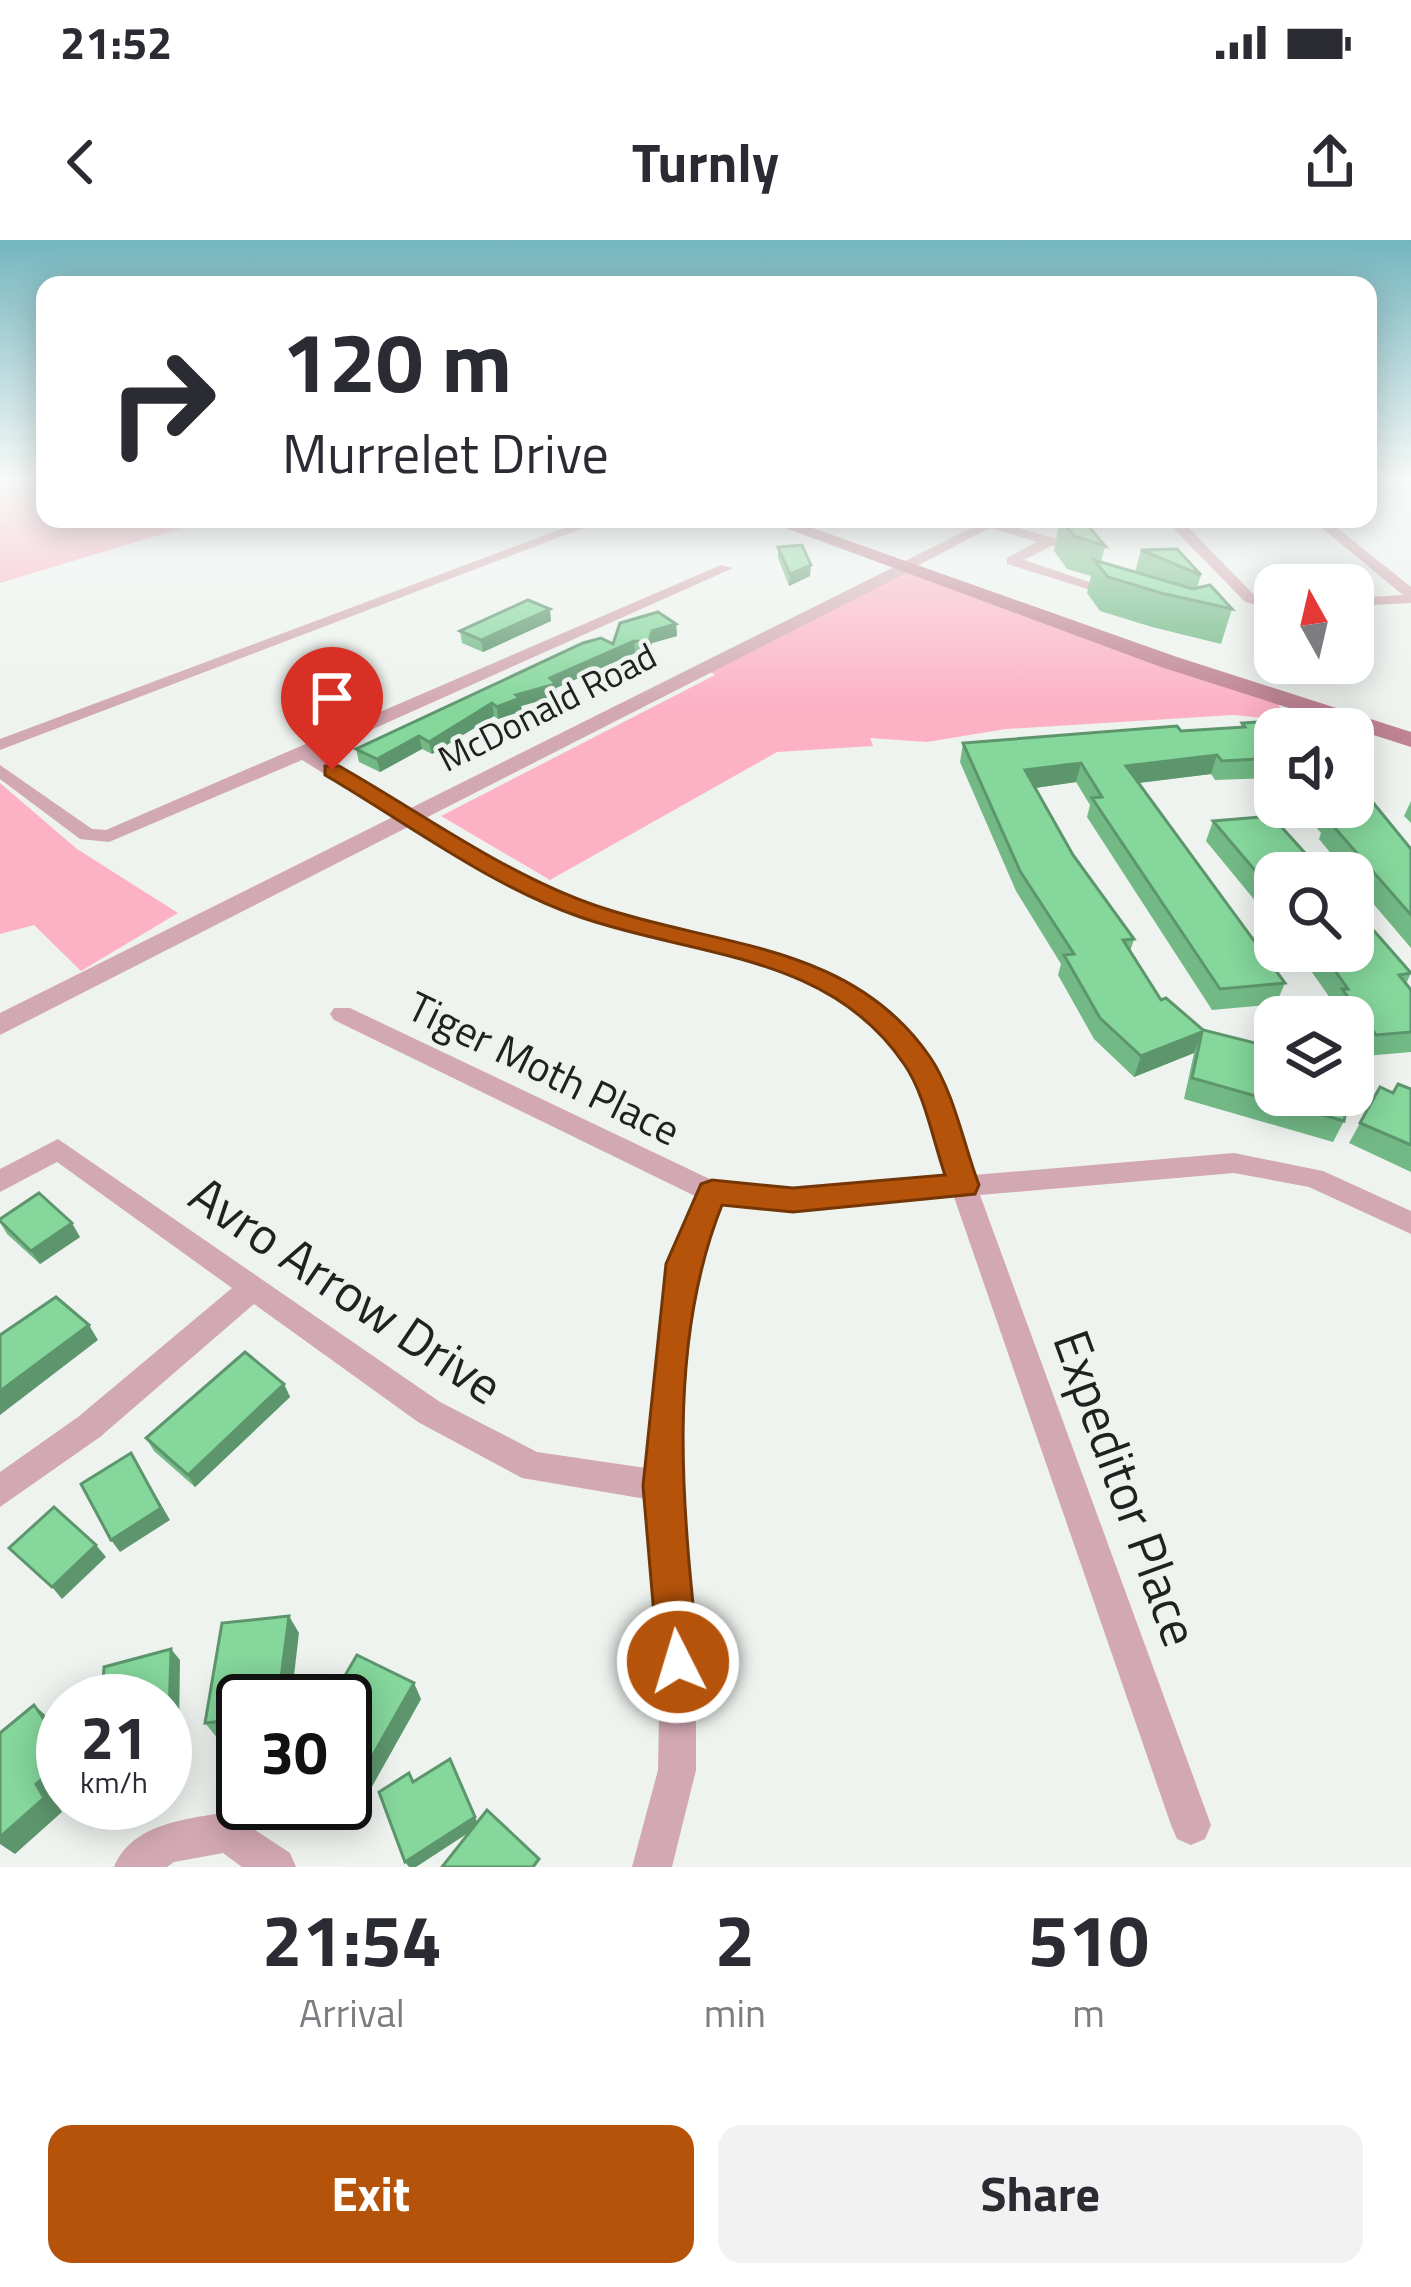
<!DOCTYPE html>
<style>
:root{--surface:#fff;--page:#f2f2f3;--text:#2b2b33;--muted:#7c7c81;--accent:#b45309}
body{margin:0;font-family:"Titillium Web",sans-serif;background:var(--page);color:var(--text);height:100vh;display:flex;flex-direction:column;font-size:45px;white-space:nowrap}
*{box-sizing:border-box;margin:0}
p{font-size:39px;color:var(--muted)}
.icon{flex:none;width:66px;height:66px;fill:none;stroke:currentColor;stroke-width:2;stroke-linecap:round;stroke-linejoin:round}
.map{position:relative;height:1627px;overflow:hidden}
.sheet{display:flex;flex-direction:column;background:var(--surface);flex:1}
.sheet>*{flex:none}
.guide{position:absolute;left:36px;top:36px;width:1341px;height:252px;border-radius:24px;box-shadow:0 6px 30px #0003;background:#fff;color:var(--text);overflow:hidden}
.needle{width:78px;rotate:352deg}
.tools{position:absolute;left:1254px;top:324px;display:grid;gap:24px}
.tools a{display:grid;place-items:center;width:120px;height:120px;border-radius:24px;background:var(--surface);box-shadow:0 6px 30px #0003;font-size:60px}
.speed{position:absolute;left:36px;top:1434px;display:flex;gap:24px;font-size:60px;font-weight:700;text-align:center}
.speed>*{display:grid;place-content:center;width:156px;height:156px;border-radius:50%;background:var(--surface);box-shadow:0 6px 30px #0003;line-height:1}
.speed small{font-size:30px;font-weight:400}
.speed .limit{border:6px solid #111;border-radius:18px;background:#fff;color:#111}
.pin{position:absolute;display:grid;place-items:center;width:102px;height:102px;color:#fff;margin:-123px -51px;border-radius:50% 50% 50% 0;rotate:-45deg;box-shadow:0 0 12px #0007}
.pin .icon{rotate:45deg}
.me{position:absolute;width:132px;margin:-66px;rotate:355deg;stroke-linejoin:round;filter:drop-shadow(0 0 9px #0008)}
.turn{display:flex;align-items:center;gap:42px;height:252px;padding:0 48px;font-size:54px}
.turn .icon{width:156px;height:156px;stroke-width:2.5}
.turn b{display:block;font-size:84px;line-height:102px}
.eta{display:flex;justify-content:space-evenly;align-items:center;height:204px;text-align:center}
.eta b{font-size:72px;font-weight:700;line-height:84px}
.action{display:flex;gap:24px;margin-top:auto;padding:24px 48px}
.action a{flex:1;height:138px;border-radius:24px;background:var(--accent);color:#fff;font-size:48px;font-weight:700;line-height:138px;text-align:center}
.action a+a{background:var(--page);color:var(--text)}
.status{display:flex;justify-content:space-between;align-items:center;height:84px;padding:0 60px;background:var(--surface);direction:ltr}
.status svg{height:33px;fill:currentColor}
header{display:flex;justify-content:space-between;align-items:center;height:156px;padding:0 48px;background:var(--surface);font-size:54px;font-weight:700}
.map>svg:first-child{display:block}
</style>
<div class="status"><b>21:52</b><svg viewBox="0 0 49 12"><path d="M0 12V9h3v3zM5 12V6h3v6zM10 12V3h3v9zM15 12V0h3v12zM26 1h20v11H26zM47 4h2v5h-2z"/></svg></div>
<header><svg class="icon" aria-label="back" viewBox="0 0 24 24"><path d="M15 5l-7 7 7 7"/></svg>Turnly<svg class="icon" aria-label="share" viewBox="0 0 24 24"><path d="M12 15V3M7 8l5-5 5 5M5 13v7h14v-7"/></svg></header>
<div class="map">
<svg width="1411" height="1627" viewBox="0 0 1411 1627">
<rect width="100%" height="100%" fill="#eef3ef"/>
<g fill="#fcb1c5">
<polygon points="0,241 45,241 45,279 212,279 0,343"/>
<polygon points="908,325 1276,455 1281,472 1263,478 1233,475 1006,489 927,502 870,498 873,506 777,512 550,640 441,576 715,435 704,428"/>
<polygon points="0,543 77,609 178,673 81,731 34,685 0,694"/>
</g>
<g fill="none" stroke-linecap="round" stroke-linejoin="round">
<g fill="#d2a8b3" fill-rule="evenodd">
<polygon points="588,279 607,279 0,510 0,499"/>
<polygon points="964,279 1002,279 1000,283 1060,300 1060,306 1051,306 1024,320 1122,353 1110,356 1007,324 1007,318 1037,302 990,288 913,328 903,328 903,322 977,285"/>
<polygon points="1311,279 1326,279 1411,347 1411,363 1353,366 1353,358 1403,355"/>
<polygon points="1175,284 1185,284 1255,356 1275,361 1275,370 1245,362 1175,290"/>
<path d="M721,325L733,328L317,514C405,566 491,626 587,663C702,708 812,689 903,789C913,799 926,810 932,823C949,858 960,898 973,935L1234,913L1323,931L1411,971V994L1309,947L1234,933L980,955L1211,1585L1205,1599L1191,1605L1177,1599L1171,1585L954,957L793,971L721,963L696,1024L677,1246L696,1422V1530L672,1627H632L658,1530L660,1422L646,1259L522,1238L418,1182L254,1064L100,1197L0,1267V1232L78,1177L232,1048L57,922L0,952V929L58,899L440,1162L537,1212L646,1228L668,1024L697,957L334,780L330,774L334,768H350L716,942L793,949L947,937C937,906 924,849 907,824C829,703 692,720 574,673C477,635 391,574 302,520L109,602L80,599L0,539V525L92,589L106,590Z"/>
<path d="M228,1572L290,1613L296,1627H242L223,1613L174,1622L167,1627H114C132,1583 187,1579 228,1572Z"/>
</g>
<polygon fill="#d2a8b3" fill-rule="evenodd" points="908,320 914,321 914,329 0,795 0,773"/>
<polygon fill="#c08394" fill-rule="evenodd" points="761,279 787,279 1177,417 1411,492 1411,507 1161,427"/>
</g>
<g fill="#72b986">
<polygon points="1060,279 1105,306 1101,322 1135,332 1141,310 1201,335 1197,348 1232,369 1221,404 1152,387 1100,371 1087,353 1091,336 1067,329 1054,311"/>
<polygon points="778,307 810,336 789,346 778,318"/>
<polygon points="551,381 483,412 462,403 460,391"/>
<polygon points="676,384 677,396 652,403 649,414 635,413 556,448 557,456 521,466 522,471 498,479 494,476 432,514 422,509 380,532 359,522 356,509"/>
<polygon points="1242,483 1275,489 1275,538 1215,540 1211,534 1139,543 1285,743 1276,764 1212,770 1087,577 1090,565 1076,542 1035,548 1073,615 1134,699 1130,712 1161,760 1203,790 1344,881 1333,902 1184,859 1194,813 1134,837 1094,799 1058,735 1061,724 1016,651 960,522 963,503 1240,488"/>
<polygon points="1411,561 1411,583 1404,576"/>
<polygon points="1299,567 1353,567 1411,609 1411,708 1353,640 1353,633 1347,633 1319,599 1321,593"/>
<polygon points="1213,581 1265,583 1275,633 1275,685 1206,601"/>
<polygon points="1297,711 1353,711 1411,733 1406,744 1411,750 1411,812 1365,816 1353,799 1353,777 1337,777 1332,770 1335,765"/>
<polygon points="1380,847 1393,853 1411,849 1411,932 1349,903"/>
<polygon points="0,982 80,997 40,1024 7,994"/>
<polygon points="284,1144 290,1157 195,1247 154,1211 146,1198"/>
<polygon points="299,1393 243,1461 243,1496 218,1499 205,1483"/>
<polygon points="421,1459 370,1550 345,1537 345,1461"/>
</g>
<g fill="#5d966d">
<polygon points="811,325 810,336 789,346 790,334"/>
<polygon points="550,369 551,381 483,412 481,400"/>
<polygon points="676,384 677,396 652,403 649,414 649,402 652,391"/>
<polygon points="634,401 635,413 556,448 557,456 521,466 522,471 498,479 497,467 516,455"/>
<polygon points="492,463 494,476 432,514 429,502"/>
<polygon points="419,496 422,509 380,532 377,519"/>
<polygon points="1217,515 1211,534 1121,545 1126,526"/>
<polygon points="1081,523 1076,542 1021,550 1025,530"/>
<polygon points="1202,792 1194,813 1134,837 1141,816"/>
<polygon points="72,983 80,997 40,1024 31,1011"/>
<polygon points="89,1085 98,1100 0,1175 0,1151"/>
<polygon points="284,1144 290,1157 195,1247 188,1235"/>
<polygon points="131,1213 170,1280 120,1312 111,1300"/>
<polygon points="96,1305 106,1317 62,1359 52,1347"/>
<polygon points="289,1376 299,1393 291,1461 278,1461"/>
<polygon points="171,1409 180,1420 179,1490 165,1494"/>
<polygon points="414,1443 421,1459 370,1550 361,1536"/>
<polygon points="34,1465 51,1480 63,1497 63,1507"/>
<polygon points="450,1519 479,1586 416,1627 409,1627 405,1622"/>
<polygon points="63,1521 63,1550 53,1558 62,1572 15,1614 0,1604 0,1597 36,1544"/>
</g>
<g fill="#85d79c" stroke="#5d966d" stroke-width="3">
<polygon points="1060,279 1085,282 1105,306 1074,296"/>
<polygon points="802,305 811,325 790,334 778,307"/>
<polygon points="1177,309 1201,335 1141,310"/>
<polygon points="1094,320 1193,349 1210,345 1232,369 1161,353 1108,337"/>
<polygon points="528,360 550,369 481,400 460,391"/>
<polygon points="658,372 676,384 652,391 649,402 634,401 550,438 556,444 516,455 520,458 497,467 492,463 429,502 419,496 377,519 356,509 583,403 601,398 613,404 620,383"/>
<polygon points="1290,480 1299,489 1275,489 1275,518 1222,521 1217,515 1126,526 1285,743 1220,749 1092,558 1102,557 1081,523 1025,530 1073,615 1134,699 1123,700 1161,760 1166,758 1203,790 1275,808 1275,855 1349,855 1344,881 1192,838 1202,792 1141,816 1100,778 1064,715 1074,714 1020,631 963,503 1177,486 1181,491 1245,487 1242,483"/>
<polygon points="1353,538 1411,609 1411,675 1327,579 1334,579 1324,567 1353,567"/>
<polygon points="1260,577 1265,583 1277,582 1323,633 1275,633 1275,654 1213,581"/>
<polygon points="1353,667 1411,733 1399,735 1411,750 1411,792 1376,795 1342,749 1348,749 1321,711 1353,711"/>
<polygon points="1398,844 1411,849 1411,905 1360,883 1380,847 1393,853"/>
<polygon points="39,953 72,983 31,1011 0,981 0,979"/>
<polygon points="56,1057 89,1085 0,1151 0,1095"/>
<polygon points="245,1112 284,1144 188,1235 146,1198"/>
<polygon points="131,1213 161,1268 111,1300 81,1244"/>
<polygon points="54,1267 96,1305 52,1347 9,1308"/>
<polygon points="289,1376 278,1461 243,1461 243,1479 205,1483 222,1383"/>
<polygon points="171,1409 169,1480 165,1481 165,1461 102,1461 104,1427"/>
<polygon points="357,1415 414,1443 361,1536 345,1527 345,1461 330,1461"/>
<polygon points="34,1465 63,1507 63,1521 36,1544 44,1558 0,1597 0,1493"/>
<polygon points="450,1519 475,1577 405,1622 379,1552 409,1533 413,1542"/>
<polygon points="487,1570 539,1619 533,1627 442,1627"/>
</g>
<linearGradient id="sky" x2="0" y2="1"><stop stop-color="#74b5be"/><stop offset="0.51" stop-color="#f7faf8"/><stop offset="1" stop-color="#f7faf8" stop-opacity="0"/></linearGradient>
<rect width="1411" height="469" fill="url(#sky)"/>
<path fill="#b45309" stroke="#753606" stroke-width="3" d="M325,526H339C422,573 506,635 597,666C716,707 851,702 930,817C954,852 964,906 979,945L975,954L793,972L722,965C665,1108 683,1272 699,1422L693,1437L678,1443L664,1437L658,1422L643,1246L666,1024L701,944L712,940L793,948L945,935C933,901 925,854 904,824C829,713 695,717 580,677C490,646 407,583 325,535Z"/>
<g text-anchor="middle" stroke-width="9" stroke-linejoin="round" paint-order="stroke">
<g font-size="36" fill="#202220" stroke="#eef3ef">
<text transform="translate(547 467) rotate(-27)" y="13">McDonald Road</text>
</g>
<g font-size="42" fill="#202220" stroke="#eef3ef">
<text transform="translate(544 828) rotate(26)" y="15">Tiger Moth Place</text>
</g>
<g font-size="51" fill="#202220" stroke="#eef3ef">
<text transform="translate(346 1050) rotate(34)" y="18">Avro Arrow Drive</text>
<text transform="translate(1126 1248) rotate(70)" y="18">Expeditor Place</text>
</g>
</g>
</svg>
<div class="tools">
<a><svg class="needle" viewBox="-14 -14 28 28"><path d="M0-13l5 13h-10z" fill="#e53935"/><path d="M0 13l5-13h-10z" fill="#7c7c81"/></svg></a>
<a><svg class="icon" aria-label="sound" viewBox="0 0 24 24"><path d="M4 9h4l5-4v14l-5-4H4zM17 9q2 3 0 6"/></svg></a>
<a><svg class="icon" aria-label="search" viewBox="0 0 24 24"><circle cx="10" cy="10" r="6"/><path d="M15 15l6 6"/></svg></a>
<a><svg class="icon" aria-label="layers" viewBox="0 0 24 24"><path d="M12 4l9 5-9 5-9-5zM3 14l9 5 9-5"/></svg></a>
</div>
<div class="speed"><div>21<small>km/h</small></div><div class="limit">30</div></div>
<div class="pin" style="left:332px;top:530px;background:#d93025"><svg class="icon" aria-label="arrive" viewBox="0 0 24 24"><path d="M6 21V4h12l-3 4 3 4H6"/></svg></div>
<svg class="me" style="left:678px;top:1422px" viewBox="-20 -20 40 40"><circle r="17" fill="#b45309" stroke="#fff" stroke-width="3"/><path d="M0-11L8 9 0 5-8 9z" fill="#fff"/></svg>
<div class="guide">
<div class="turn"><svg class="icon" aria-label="right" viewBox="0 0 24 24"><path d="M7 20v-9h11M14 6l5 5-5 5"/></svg><div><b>120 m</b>Murrelet Drive</div></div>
</div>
</div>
<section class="sheet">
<div class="eta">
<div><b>21:54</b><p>Arrival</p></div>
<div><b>2</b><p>min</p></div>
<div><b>510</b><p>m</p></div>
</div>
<div class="action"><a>Exit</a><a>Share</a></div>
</section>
